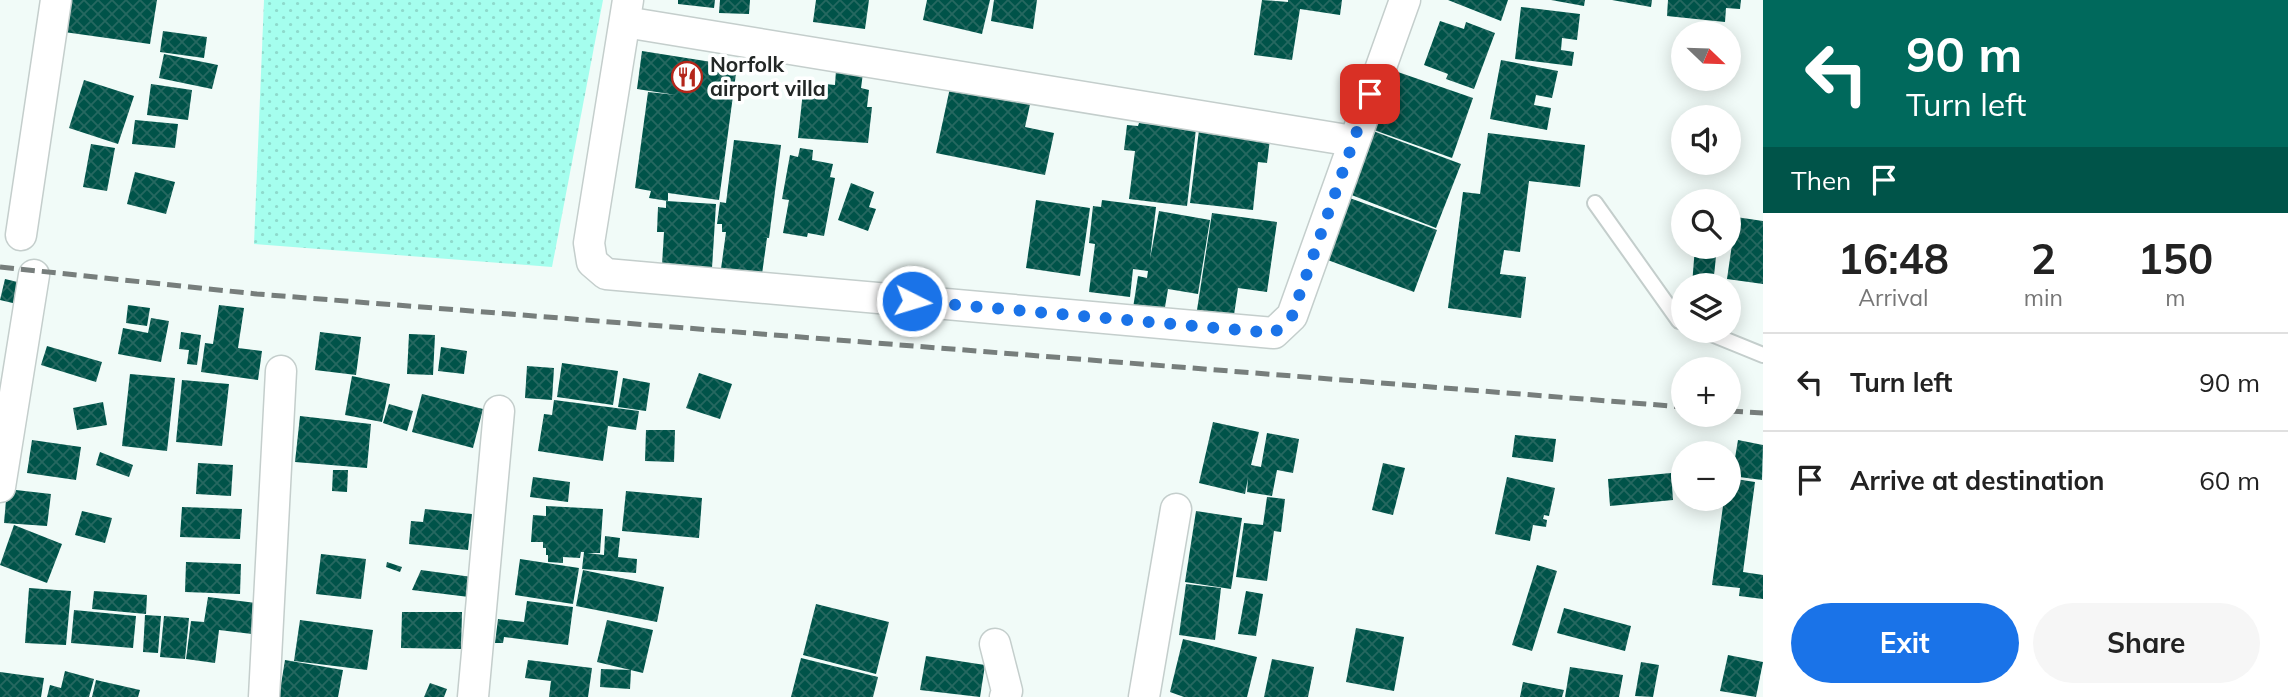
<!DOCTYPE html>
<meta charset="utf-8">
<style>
:root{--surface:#fff;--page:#f6f6f6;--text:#222;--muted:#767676;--line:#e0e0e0;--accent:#1a73e8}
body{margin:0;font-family:Mulish,sans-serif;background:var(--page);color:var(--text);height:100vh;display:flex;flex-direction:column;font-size:26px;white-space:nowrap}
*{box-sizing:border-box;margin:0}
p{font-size:23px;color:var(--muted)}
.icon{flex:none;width:38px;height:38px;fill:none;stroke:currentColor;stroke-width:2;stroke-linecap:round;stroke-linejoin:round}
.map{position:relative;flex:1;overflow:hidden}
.sheet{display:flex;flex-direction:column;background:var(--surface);width:525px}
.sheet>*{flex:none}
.top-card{background:#00695c;color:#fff;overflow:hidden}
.needle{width:46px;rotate:113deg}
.tools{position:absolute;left:1671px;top:21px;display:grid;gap:14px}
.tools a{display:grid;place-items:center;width:70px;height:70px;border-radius:50%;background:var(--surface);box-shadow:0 4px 18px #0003;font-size:35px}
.pin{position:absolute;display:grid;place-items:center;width:60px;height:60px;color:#fff;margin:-30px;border-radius:14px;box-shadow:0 4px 10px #0006}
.me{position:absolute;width:77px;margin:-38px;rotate:95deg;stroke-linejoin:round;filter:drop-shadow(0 0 5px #0008)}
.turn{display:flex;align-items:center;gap:24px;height:147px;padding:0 28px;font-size:32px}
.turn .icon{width:91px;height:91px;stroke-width:2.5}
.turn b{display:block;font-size:49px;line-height:60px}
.then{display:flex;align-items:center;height:66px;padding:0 28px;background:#0003;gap:14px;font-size:26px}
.eta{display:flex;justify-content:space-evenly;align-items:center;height:119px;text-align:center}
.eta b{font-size:42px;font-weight:700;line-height:49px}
.primary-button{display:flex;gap:14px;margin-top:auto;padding:14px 28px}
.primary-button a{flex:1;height:80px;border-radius:42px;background:var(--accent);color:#fff;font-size:28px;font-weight:700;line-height:80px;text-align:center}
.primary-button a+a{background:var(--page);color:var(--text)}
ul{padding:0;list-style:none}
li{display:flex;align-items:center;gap:21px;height:98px;padding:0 28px;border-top:2px solid var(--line)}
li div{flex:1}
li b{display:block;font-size:26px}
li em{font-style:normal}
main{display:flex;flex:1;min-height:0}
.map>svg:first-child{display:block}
</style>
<main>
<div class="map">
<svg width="1763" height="697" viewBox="0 0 1763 697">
<defs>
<pattern id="park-dots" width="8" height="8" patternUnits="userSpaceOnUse" patternTransform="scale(1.75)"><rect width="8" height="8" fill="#a5feee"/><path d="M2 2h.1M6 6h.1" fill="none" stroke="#8edacc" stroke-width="1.8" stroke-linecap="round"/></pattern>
<pattern id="building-cross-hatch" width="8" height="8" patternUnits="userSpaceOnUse" patternTransform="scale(1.75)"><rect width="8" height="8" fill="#005349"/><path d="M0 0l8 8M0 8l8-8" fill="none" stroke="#266860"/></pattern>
</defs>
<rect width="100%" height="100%" fill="#f1fbf8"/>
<polygon fill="url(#park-dots)" points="264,0 603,0 552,267 254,244"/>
<g fill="url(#building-cross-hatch)">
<polygon points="69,0 157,0 150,44 64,32"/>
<polygon points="678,0 715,0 714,8 678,4"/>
<polygon points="720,0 750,0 749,14 719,13"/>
<polygon points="816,0 869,0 865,29 813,22"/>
<polygon points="927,0 990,0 982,34 923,20"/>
<polygon points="994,0 1037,0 1033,29 991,21"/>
<polygon points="1262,0 1288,2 1288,0 1342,0 1340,15 1300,9 1292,60 1254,55"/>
<polygon points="1448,0 1508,0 1501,21"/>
<polygon points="1551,0 1585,0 1584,6"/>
<polygon points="1612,0 1652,0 1651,7"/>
<polygon points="1668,0 1741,0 1740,9 1726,8 1725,22 1667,16"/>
<polygon points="1521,7 1580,14 1577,40 1562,38 1561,50 1574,52 1572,66 1515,59"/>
<polygon points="1440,21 1464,29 1466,22 1495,33 1474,89 1446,79 1448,74 1424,65"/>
<polygon points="163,31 207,37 204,58 160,52"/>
<polygon points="642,51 737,66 719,200 668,193 668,201 649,198 651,191 635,188 648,92 676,95 637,89"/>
<polygon points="164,54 218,65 212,89 159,78"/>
<polygon points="1501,60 1558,71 1552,98 1536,95 1534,105 1551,108 1547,130 1490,119"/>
<polygon points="836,70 863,73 861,88 869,90 867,107 872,107 868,143 798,138 804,82 835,85"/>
<polygon points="1395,71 1473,98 1452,158 1374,130"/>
<polygon points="84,80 134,96 118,144 69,128"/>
<polygon points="951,83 1031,100 1025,127 1054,133 1045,175 936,153"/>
<polygon points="151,84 192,90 188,120 147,115"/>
<polygon points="135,120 178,124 175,148 132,144"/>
<polygon points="1139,123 1196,129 1187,206 1129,199 1135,151 1124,150 1127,125 1138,126"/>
<polygon points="1199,130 1270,139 1267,163 1258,162 1253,210 1190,203"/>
<polygon points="1373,131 1461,164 1436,228 1349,194"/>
<polygon points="1488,133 1585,145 1580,187 1529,181 1520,252 1504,250 1500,274 1526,277 1521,318 1448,308 1463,192 1480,194"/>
<polygon points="734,140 781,145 769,238 736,234 767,238 762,274 721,269 726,232 722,232 722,224 717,224 720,202 726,203"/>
<polygon points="91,144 115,148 107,191 83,187"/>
<polygon points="800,148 813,150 812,160 833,164 830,177 835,178 824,236 808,233 807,237 783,233 789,200 782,199 790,155 798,157"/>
<polygon points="135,172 175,182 166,214 127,204"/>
<polygon points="851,183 874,192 869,207 876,209 868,231 838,220"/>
<polygon points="1347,197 1437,230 1414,292 1325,259"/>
<polygon points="1036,200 1090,208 1080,276 1026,268"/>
<polygon points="1102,200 1156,207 1150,259 1159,211 1210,220 1198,294 1168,289 1164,313 1133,308 1138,276 1147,278 1148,271 1133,269 1130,297 1089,292 1095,244 1089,243 1093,206 1101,207"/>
<polygon points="666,201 716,204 712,268 662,265 664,232 657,232 658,207 666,208"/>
<polygon points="1212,213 1277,222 1267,292 1238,288 1234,315 1197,310"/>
<polygon points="1736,217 1763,221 1763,284 1727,279"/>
<polygon points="1695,247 1717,247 1713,285 1692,285"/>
<polygon points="5,279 26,284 21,305 0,300"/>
<polygon points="128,305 150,308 147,326 126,323"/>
<polygon points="219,305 244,308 238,348 262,351 258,380 201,372 205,343 213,344"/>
<polygon points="151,318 169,321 161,362 118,354 123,328 148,333"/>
<polygon points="181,332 201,335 197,365 187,364 189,350 179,349"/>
<polygon points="320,332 361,337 356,375 315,370"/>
<polygon points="409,334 435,335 433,375 407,374"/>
<polygon points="47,346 102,362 96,382 41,365"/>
<polygon points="441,347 467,351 464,374 438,371"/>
<polygon points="562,363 618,371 613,405 557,397"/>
<polygon points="527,366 554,368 552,400 525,398"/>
<polygon points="699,373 732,384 720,419 686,408"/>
<polygon points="130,374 175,378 167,451 122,446"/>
<polygon points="352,376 390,384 382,422 345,415"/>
<polygon points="623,378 650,383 646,411 618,407"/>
<polygon points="182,380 229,384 222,446 176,442"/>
<polygon points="422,394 483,409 473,448 412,432"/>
<polygon points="554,400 639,411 636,430 608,426 603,461 538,451 544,414 552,415"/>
<polygon points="103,402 107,425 77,430 73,408"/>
<polygon points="389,404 413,411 407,431 383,423"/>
<polygon points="300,416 371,424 367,468 295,462"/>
<polygon points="1213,422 1259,432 1251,465 1261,467 1267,433 1299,439 1293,473 1277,470 1272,496 1247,492 1248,478 1245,494 1199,483"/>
<polygon points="646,430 675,430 674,462 645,461"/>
<polygon points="1515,435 1556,439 1553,462 1512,457"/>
<polygon points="32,440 81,447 76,480 27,473"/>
<polygon points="1738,440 1763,445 1762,480 1732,476"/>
<polygon points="100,452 133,465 129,477 96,465"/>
<polygon points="198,463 233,465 231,496 196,494"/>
<polygon points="1383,463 1405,468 1393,515 1372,510"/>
<polygon points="333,470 348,470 347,492 332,491"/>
<polygon points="1671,473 1673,500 1610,506 1608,479"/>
<polygon points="533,477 570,482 568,502 530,497"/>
<polygon points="1507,477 1555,488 1549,516 1544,515 1543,519 1547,520 1546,527 1533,525 1530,541 1495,534"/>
<polygon points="1729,478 1755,482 1743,572 1763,575 1763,599 1739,596 1740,588 1712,585 1724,499 1729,499"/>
<polygon points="7,489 51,494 47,526 4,523"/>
<polygon points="626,491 702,498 699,538 622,531"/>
<polygon points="1267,497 1285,499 1281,532 1274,531 1267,581 1236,577 1244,523 1263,525"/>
<polygon points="546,506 603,509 600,553 587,553 604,555 605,536 620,538 618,557 637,559 636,573 582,569 584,552 581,552 580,558 563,557 563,563 548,562 548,555 546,555 546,548 543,548 543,542 531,542 533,515 546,516"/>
<polygon points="182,507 242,509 240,539 180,537"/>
<polygon points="425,509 472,514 468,550 409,544 411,521 423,522"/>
<polygon points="82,511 112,518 105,543 75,535"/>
<polygon points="1196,511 1242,518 1231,589 1185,582"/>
<polygon points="14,525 62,544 47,583 0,565"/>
<polygon points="321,554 366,559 361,599 316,594"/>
<polygon points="520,559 579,568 573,604 515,595"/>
<polygon points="186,562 241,564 240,594 185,592"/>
<polygon points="387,562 402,567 400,572 386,567"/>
<polygon points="1537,565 1557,571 1532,651 1512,645"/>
<polygon points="421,570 472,577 469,597 412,590"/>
<polygon points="583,570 664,587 657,622 576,606"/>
<polygon points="1186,584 1221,588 1215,640 1179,635"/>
<polygon points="29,588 71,591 66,645 25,643"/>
<polygon points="94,591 147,595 146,614 92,609"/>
<polygon points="1246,591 1263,594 1256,636 1238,634"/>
<polygon points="208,597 256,603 252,634 219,630 215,663 186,659 191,621 204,622"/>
<polygon points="527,601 573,607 568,645 504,637 503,643 495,643 498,619 524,622"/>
<polygon points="816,604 889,622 876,674 803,655"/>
<polygon points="1564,608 1631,626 1625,651 1557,633"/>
<polygon points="74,610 136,616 133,648 71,643"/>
<polygon points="402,612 462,612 461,649 401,648"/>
<polygon points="145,615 161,616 158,653 143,652"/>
<polygon points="164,616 189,618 185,659 160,657"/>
<polygon points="300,620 373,630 367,670 294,661"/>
<polygon points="607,620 653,630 643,673 597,662"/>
<polygon points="1356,628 1404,637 1394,691 1346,682"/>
<polygon points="1183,639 1257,657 1247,697 1184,697 1170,692"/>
<polygon points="1728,655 1763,662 1756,697 1720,691"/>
<polygon points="926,656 985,665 980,697 920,690"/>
<polygon points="801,658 878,677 873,697 791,697"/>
<polygon points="1272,659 1314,667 1308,697 1264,697"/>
<polygon points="285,660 343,670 338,697 279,697"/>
<polygon points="528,660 592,668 588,697 549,697 551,681 525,678"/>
<polygon points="1641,662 1659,665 1653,697 1635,696"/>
<polygon points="1570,667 1623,675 1619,697 1565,697"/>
<polygon points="601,669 631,670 630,689 600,687"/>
<polygon points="65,671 94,679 89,697 47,697 50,685 61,688"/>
<polygon points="0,672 44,678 41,697 0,697"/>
<polygon points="96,680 140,690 138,697 92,697"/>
<polygon points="1523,682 1564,690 1562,697 1520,697"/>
<polygon points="430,683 447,689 444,697 424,697"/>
</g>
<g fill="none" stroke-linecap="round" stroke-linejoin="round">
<g stroke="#c4cecc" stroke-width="18">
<g id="service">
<polyline points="1595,203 1679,321 1684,322"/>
<polyline points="1704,331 1763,355"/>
</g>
</g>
<g stroke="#c4cecc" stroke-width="33">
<g id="minor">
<polyline points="628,0 589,243 592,262 606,274 1274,333 1292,316 1405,0"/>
<polyline points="625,22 1353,141"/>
<polyline points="21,235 56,0"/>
<polyline points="0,487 34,275"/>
<polyline points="995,644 1007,691 1005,697"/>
<polyline points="264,697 281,371"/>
<polyline points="473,697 499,411"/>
<polyline points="1144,697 1176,509"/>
</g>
</g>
<use href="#service" stroke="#fff" stroke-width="14"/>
<use href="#minor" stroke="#fff" stroke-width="30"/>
<g stroke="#777e7c" stroke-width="5" stroke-dasharray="14 7" stroke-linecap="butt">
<polyline points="0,267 257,294 1684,407"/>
<polyline points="1729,411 1763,413"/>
</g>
</g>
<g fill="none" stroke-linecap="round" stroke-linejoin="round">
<polyline stroke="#1a73e8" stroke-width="12" stroke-dasharray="0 21.6" points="912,301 1274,333 1292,316 1370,94"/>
</g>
<defs>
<g id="restaurant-ring" transform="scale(1.575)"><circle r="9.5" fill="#fff" stroke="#b4261a" stroke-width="1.5"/><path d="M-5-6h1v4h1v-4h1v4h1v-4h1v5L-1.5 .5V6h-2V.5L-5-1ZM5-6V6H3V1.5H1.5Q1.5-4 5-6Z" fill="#b4261a"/></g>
</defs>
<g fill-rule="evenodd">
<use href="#restaurant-ring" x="687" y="77"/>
</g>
<g text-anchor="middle" stroke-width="7" stroke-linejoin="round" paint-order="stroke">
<g font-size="21" font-weight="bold" fill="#232726" stroke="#fff" text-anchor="start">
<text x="710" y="72">Norfolk<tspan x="710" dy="24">airport villa</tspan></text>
</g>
</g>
</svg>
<div class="tools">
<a><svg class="needle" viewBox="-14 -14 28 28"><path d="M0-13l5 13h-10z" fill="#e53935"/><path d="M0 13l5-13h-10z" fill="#767676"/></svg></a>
<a><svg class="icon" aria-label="sound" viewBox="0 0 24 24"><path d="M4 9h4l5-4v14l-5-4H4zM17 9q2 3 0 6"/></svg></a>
<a><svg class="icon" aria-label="search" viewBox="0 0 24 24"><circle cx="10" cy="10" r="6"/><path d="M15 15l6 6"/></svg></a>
<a><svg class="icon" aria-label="layers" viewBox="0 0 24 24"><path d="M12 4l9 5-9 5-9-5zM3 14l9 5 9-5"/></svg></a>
<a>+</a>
<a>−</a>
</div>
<div class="pin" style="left:1370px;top:94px;background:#d93025"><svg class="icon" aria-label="arrive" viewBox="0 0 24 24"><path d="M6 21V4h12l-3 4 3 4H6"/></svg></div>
<svg class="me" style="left:912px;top:301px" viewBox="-20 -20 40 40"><circle r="17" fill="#1a73e8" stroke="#fff" stroke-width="3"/><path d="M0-11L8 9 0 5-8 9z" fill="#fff"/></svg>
</div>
<section class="sheet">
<div class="top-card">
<div class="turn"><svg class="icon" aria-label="left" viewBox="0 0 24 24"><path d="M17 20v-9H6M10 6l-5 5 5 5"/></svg><div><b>90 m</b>Turn left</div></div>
<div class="then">Then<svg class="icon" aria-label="arrive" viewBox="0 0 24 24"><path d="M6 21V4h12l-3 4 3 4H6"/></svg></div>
</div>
<div class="eta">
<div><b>16:48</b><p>Arrival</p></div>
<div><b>2</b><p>min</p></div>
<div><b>150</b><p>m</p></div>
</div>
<ul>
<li><svg class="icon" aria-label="left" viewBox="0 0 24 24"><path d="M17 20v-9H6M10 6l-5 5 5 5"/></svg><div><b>Turn left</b></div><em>90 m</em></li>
<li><svg class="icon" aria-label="arrive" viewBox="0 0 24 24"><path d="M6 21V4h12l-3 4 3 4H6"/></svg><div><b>Arrive at destination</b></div><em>60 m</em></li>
</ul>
<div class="primary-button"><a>Exit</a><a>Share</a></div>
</section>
</main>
